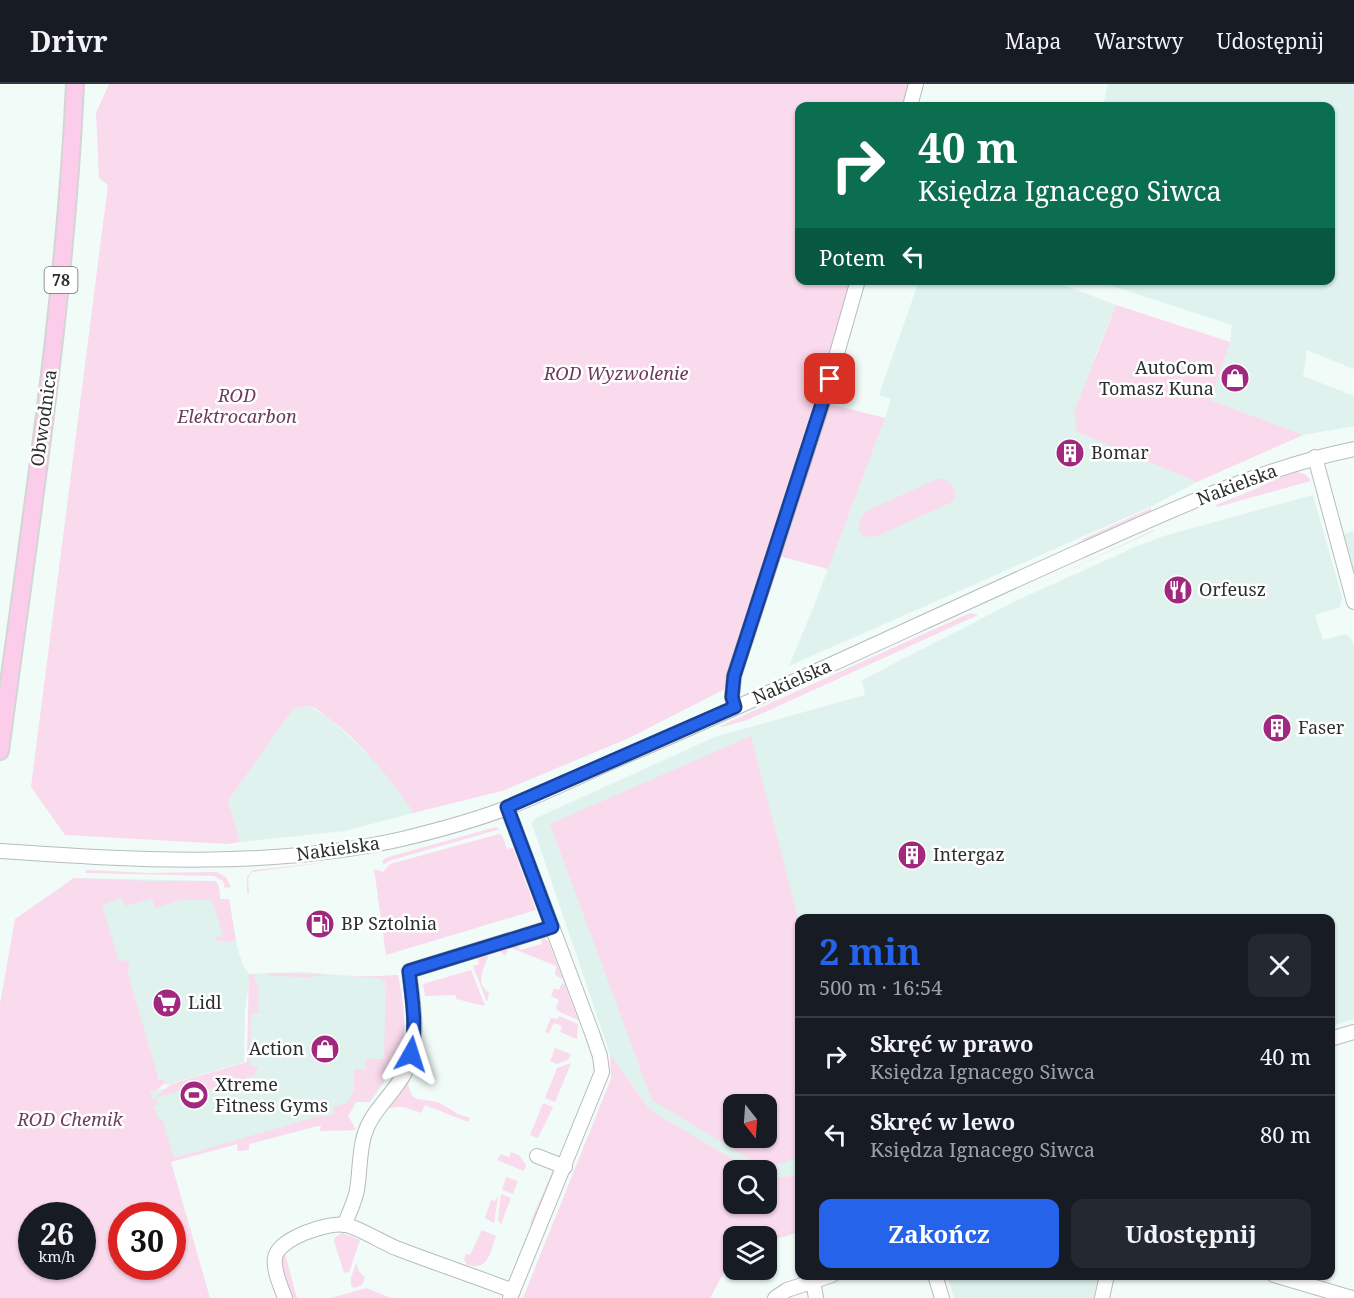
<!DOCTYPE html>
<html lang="pl">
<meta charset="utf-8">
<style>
:root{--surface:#171b24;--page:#242831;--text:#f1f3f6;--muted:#9ea1a6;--line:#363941;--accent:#2563eb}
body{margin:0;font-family:"Noto Serif",serif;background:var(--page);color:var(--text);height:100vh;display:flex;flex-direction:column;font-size:22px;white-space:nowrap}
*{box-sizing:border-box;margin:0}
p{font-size:20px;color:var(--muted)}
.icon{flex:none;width:33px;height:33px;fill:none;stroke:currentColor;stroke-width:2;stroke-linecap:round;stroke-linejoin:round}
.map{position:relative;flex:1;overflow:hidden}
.sheet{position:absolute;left:795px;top:830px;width:540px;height:366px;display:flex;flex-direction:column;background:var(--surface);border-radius:12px;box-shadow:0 2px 4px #0004}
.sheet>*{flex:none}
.top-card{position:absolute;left:795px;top:18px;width:540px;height:183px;border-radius:12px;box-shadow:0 2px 4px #0004;background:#0b6e4f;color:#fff;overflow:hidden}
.needle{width:39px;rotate:163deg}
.buttons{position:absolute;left:723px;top:1010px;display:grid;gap:12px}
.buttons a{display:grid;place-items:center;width:54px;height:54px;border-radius:12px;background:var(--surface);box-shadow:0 2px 4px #0004;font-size:30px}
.speed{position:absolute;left:18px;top:1118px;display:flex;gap:12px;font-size:30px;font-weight:700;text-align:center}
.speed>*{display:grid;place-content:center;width:78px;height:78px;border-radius:50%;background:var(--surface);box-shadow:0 2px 4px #0004;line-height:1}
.speed small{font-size:15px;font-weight:400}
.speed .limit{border:9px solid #d22;background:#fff;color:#111}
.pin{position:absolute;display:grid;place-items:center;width:51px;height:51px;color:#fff;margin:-26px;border-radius:12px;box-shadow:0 3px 9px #0006}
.me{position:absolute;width:66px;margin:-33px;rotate:6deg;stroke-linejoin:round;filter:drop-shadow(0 0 4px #0008)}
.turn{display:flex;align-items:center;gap:21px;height:126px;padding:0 24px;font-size:27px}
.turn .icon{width:78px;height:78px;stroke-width:2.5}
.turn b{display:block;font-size:42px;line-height:51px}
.then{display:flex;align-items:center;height:57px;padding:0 24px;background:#0003;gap:12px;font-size:22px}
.round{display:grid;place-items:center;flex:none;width:63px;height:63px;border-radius:12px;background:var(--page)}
.head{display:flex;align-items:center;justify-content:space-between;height:102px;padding:0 24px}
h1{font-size:36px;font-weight:700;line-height:45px;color:var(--accent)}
.cta{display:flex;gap:12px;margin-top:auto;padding:12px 24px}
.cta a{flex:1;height:69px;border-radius:12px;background:var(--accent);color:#fff;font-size:24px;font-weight:700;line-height:69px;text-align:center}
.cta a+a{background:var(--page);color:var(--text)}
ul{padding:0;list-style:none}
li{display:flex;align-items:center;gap:18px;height:78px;padding:0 24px;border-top:2px solid var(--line)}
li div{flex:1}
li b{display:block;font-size:22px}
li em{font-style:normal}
header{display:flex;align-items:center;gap:36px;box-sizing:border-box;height:84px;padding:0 30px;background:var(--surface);border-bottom:2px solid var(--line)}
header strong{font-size:28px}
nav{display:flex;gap:33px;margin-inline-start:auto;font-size:21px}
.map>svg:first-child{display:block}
</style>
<header>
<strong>Drivr</strong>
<nav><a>Mapa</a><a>Warstwy</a><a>Udostępnij</a></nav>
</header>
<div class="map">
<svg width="1354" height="1214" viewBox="0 0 1354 1214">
<rect width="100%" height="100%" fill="#f1fbf8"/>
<g fill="#dff2ed" fill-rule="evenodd">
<polygon points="1108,0 1354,0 1354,285 1307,266 1303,292 1354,312 1354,342 1303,351 1210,316 1230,258 1232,241 1097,197 1330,196 1330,22 1103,22"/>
<polygon points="919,197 1053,197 1116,221 1096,269 1077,348 1197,398 1152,422 789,582 812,527 885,334 891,315 879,311"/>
<path d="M1313,411L1342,513L1340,523L1315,531L1323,556L1346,550L1352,556L1354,561V935L1331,942L1330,834H800L799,1091L767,1095L766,1086H751L650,1026L610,970L532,740L536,734L715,653L865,611L862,596L1018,516L1133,464L1164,452ZM734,1020H766V1053H734Z"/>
<polygon points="1354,447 1354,489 1344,450"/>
<polygon points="309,622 329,634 376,678 408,719 413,729 345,747 240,758 228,717 294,624"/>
<polygon points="74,794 216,797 219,803 220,815 229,815 237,863 243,881 249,890 302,888 363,893 398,891 404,933 404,954 400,970 391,989 370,1018 356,1018 348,1032 356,1046 320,1047 321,1041 249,1060 249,1066 238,1067 237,1060 170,1078 150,1007 247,992 249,900 245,925 244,978 166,1001 164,995 160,996"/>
<polygon points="947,1191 1099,1191 1094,1214 954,1214"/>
</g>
<g fill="#fadaed" fill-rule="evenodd">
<path d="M109,0H910L904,22H800V196L852,197L725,605L629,654L502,707L413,729C408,719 401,711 394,702C372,672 346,645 315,624L309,622L294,624L228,717L240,758L227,760L65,751L31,703L108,101L99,94L96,29Z"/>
<polygon points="1116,221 1230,258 1210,316 1303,351 1197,398 1077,348 1074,328"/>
<polygon points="830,320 885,334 828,485 779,472"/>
<polygon points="1297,388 1305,390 1311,397 1217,423 1216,421 1258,404 1277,394"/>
<path d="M939,394C951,397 960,407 952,418L877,452C856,457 854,438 867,427Z"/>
<polygon points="1151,424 1151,427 1083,457 1081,456"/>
<polygon points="1154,446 1154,447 1043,498"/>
<polygon points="970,529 978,531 750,635 722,643 720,642"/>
<path d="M751,652L799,838V1073L765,1084L652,1016L550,740ZM734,1020H766V1053H734Z"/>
<polygon points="496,743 500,745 392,776 384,780 382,778 385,774"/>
<polygon points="499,750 502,751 507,765 513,764 536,826 386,871 374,785 383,788 390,780"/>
<polygon points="330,778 252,788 248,794 249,809 247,809 247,793 253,786"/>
<polygon points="86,786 149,789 216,788 226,793 231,803 225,804 223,797 214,792 86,789"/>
<path d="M74,794L148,797H216L219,803L220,815H229L236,857H216L215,854L223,851L212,816H181L155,824L152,814L125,822L122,814L102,821L119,878L127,876L130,885L127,887L159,996L164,995L165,999L157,1006L150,1007L153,1016L171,1000L247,978L249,890H253L259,905L258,925L260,929H251L250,982L258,983L254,992L205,1006L203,1000L156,1014L158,1021L154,1022L158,1035H162L174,1074L323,1031L324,1033L335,1030L333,1023L347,1019L354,1007V985L366,986V975H384L386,898L379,894L330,891L308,893L271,892L266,889C310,888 354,895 398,891C404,922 411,960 391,988C384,997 375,1007 370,1018H356L348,1032L356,1046L320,1047L321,1041L249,1060V1066L238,1067L237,1060L171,1078L210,1214H0V920L15,835ZM32,1131H82V1182H32ZM122,1131H172V1182H122Z"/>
<polygon points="541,854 544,854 548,857 563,895 555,891 556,882 509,863 505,872 499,866 517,857 520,866 542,860"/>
<path d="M485,869L488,873C483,886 475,899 489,909L487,918L473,882L479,880L476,871Z"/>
<polygon points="471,886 485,922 456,915 456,911 425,912 423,900"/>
<polygon points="562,899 565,901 578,936 558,927 556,924 559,916 551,912 554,904 559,906"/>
<polygon points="559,932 578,940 577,955 560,948 562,942 554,939 549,949 545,948 551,934 558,935"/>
<polygon points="555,964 571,970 568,976 557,980 550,977"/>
<path d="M418,970H420L408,1001L412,1012L417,1015L438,1018L458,1030L470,1034L468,1038L425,1021L421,1029C408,1024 398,1019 385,1027L408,993Z"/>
<polygon points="610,970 650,1026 751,1086 734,1086 734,1119 766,1119 767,1095 799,1091 799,1148 767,1158 766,1152 734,1152 733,1172 710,1214 523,1214 611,995"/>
<polygon points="571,979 555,1018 545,1014 557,984"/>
<polygon points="543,1019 553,1023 538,1054 530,1051"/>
<polygon points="511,1068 519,1071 526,1081 524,1087 497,1076 501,1070 509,1073"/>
<polygon points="553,1086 555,1091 534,1141 530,1139"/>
<polygon points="506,1093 518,1097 513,1110 502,1106"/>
<polygon points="501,1110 511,1114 501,1140 498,1136"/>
<polygon points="498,1112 494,1139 485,1134 491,1116 495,1117"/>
<path d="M482,1146L496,1152C490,1168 489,1187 467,1181L464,1175L466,1170L470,1171Z"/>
<polygon points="342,1149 360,1156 349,1188 344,1189 334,1157 335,1153"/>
<polygon points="284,1166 297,1214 289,1214 279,1179"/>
<polygon points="356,1179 359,1187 365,1194 362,1201 354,1204 351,1202 351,1194"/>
<polygon points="366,1204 391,1214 331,1214"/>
</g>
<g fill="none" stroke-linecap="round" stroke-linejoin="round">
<g stroke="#b5bebb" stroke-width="16">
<g id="minor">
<polyline points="910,22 916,0"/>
<polyline points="1315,373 1354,518"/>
<polyline points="735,623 732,613 734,592 824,315 858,196"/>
<polyline points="507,723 592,949 600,972 602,988 510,1214"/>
<path d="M0,767C134,776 270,785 402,755C439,746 477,736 512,722C557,704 600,682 644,664C790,601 933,533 1078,468C1168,428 1257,385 1354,365"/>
<polyline points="1330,955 1354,948"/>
<polyline points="537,1072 565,1083"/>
<path d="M344,1141C349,1130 355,1117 357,1106C360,1088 359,1070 364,1052C371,1027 392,1012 404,990C421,959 413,920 409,887L552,843"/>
<polyline points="935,1191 942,1214"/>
<polyline points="1274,1191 1352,1214"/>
<polyline points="813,1197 816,1214"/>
<path d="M285,1214C281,1203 273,1186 275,1174C277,1155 329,1137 346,1141C359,1144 382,1158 396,1164C435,1179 474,1192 513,1207"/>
<polyline points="775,1214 787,1206 832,1191"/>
<polyline points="1102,1214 1107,1191"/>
</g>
</g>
<g stroke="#d5d5d5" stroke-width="20">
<path id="major" d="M0,667C29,445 65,224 75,0"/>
</g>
<use href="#minor" stroke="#fff" stroke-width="14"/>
<use href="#major" stroke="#fccdea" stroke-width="16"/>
</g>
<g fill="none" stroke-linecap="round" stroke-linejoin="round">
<g stroke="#184099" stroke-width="15">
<path id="route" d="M411,970C417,942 412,914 409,887L552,843L507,723L735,623L732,613L734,592L830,295"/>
</g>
<use href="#route" stroke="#2563eb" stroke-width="10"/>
</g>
<defs>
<g id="shop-disc" transform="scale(1.5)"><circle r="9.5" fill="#a1287f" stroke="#fff"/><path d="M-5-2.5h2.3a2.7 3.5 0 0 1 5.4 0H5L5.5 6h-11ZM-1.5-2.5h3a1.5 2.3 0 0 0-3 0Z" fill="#fff"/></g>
<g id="building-disc" transform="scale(1.5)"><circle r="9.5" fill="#a1287f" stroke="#fff"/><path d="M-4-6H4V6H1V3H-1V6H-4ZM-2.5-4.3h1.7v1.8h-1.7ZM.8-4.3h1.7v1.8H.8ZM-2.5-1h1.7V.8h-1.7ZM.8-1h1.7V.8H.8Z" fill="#fff"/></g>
<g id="restaurant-disc" transform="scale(1.5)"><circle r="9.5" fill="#a1287f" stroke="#fff"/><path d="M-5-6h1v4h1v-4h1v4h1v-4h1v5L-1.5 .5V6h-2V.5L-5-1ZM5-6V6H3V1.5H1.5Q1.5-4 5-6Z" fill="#fff"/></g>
<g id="fuel-disc" transform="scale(1.5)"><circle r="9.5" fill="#a1287f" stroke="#fff"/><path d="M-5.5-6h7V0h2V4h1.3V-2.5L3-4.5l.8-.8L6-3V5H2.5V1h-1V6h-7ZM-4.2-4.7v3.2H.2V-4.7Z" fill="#fff"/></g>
<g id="supermarket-disc" transform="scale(1.5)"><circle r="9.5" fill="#a1287f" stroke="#fff"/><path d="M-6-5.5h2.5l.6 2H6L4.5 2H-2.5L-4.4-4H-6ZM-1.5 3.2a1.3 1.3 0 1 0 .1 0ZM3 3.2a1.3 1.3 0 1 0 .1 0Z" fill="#fff"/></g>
<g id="stadium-disc" transform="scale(1.5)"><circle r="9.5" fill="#a1287f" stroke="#fff"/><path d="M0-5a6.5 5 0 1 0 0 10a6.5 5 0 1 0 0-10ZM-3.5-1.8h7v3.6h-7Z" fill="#fff"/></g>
</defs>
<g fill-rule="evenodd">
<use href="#shop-disc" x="1235" y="294"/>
<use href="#building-disc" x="1070" y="369"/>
<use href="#restaurant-disc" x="1178" y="506"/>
<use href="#building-disc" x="1277" y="644"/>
<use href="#building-disc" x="912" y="771"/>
<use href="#fuel-disc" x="320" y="840"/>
<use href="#supermarket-disc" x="167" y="919"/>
<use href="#shop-disc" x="325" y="965"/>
<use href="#stadium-disc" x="194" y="1011"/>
</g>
<g text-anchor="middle" stroke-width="5" stroke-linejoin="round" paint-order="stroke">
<rect fill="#fff" stroke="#6b6d6d" stroke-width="1.5" x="44.5" y="183" width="33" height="26" rx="4.5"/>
<g font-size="16" font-weight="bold" fill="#2b2f2e">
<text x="61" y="202">78</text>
</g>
<g font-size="18" fill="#2b2f2e" stroke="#fff" text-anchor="start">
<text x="1214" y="290" text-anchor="end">AutoCom<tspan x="1214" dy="21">Tomasz Kuna</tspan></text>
<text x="1091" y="375">Bomar</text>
<text x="1199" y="512">Orfeusz</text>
<text x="1298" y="650">Faser</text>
<text x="933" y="777">Intergaz</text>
<text x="341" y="846">BP Sztolnia</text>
<text x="188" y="925">Lidl</text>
<text x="304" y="971" text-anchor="end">Action</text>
<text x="215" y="1007">Xtreme<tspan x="215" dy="21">Fitness Gyms</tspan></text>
</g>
<g font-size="18" font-style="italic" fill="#6d3b5c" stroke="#fff">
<text x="616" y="296">ROD Wyzwolenie</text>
<text x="237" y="318">ROD<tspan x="237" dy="21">Elektrocarbon</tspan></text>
<text x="70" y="1042">ROD Chemik</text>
</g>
<g font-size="18" fill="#2b2f2e" stroke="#fff">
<text transform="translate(44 334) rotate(-82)" y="6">Obwodnica</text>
<text transform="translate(1237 401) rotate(-21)" y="6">Nakielska</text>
<text transform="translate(792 598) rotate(-24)" y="6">Nakielska</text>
<text transform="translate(338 765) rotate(-8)" y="6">Nakielska</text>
</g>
</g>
</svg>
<div class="buttons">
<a><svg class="needle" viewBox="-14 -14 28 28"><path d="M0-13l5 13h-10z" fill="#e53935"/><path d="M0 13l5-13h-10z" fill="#9ea1a6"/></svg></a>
<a><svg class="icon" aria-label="search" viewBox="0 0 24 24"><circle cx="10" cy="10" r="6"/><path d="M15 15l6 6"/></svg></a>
<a><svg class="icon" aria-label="layers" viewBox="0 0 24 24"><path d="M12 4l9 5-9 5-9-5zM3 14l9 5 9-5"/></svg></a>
</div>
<div class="speed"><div>26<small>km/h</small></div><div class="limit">30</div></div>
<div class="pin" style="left:830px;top:295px;background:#d93025"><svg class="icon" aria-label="arrive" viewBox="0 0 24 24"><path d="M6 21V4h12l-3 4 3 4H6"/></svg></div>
<svg class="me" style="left:411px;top:970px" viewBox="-20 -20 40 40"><path d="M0-17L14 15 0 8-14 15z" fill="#2563eb" stroke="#fff" stroke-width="4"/></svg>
<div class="top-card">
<div class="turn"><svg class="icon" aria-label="right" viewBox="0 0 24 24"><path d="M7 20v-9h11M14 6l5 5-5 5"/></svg><div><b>40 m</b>Księdza Ignacego Siwca</div></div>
<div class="then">Potem<svg class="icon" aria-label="left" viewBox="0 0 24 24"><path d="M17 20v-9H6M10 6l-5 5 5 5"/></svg></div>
</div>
<section class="sheet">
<div class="head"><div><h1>2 min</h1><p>500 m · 16:54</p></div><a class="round"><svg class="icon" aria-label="close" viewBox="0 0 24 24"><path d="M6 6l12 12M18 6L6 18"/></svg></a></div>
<ul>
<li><svg class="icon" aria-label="right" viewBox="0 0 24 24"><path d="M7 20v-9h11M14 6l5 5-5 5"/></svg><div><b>Skręć w prawo</b><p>Księdza Ignacego Siwca</p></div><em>40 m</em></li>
<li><svg class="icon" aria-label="left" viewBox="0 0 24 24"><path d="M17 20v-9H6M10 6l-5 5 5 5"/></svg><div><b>Skręć w lewo</b><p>Księdza Ignacego Siwca</p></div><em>80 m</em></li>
</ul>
<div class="cta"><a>Zakończ</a><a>Udostępnij</a></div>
</section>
</div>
